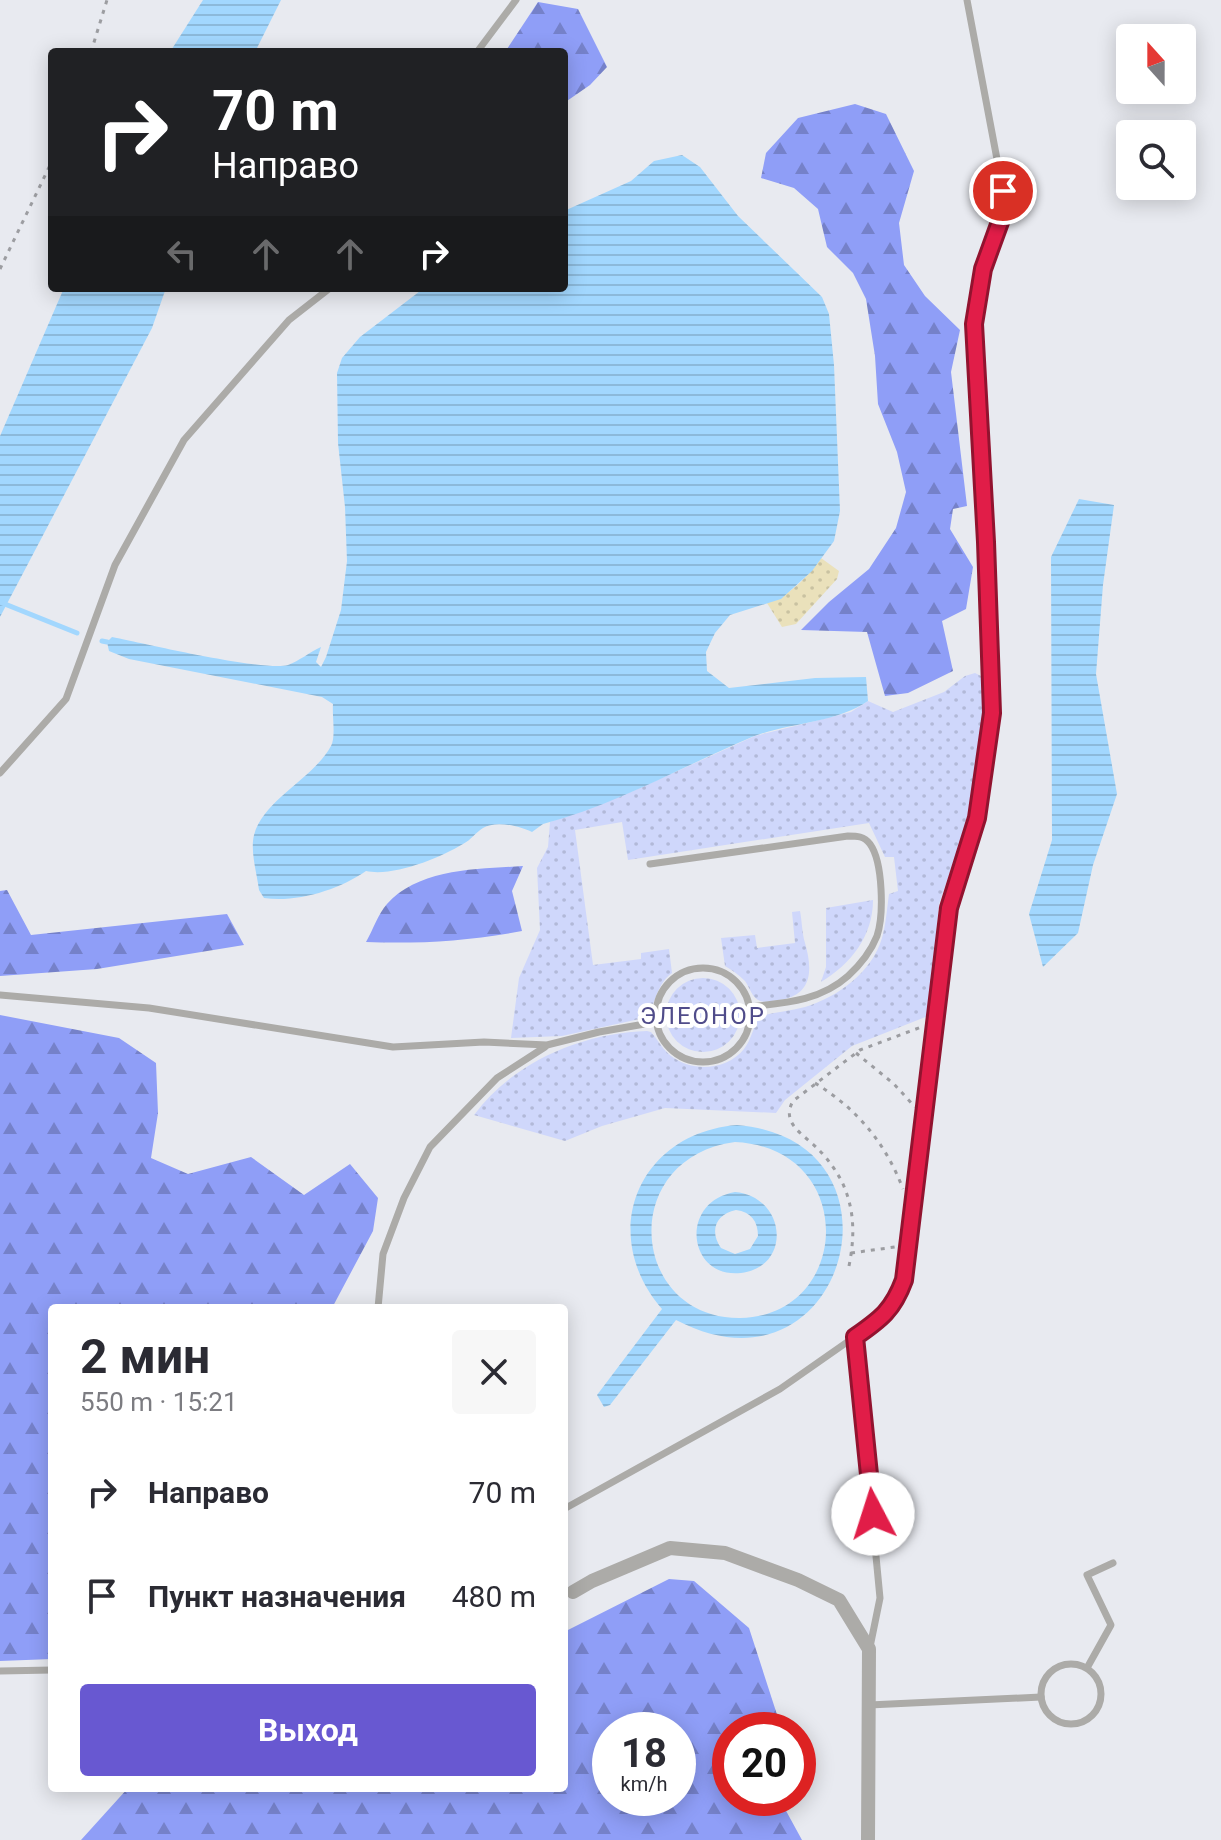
<!DOCTYPE html>
<html lang="ru">
<meta charset="utf-8">
<style>
:root{--surface:#fff;--page:#f7f7f7;--text:#2b2b33;--muted:#7c7c81;--accent:#6858d1}
body{margin:0;font-family:Roboto,sans-serif;background:var(--page);color:var(--text);height:100vh;display:flex;flex-direction:column;font-size:30px;white-space:nowrap}
*{box-sizing:border-box;margin:0}
p{font-size:26px;color:var(--muted)}
.icon{flex:none;width:44px;height:44px;fill:none;stroke:currentColor;stroke-width:2;stroke-linecap:round;stroke-linejoin:round}
.map{position:relative;flex:1;overflow:hidden}
.details{position:absolute;left:48px;top:1304px;width:520px;height:488px;display:flex;flex-direction:column;background:var(--surface);border-radius:8px;box-shadow:0 4px 20px #0003}
.details>*{flex:none}
.top-card{position:absolute;left:48px;top:48px;width:520px;height:244px;border-radius:8px;box-shadow:0 4px 20px #0003;background:#202124;color:#fff;overflow:hidden}
.needle{width:52px;rotate:339deg}
.fabs{position:absolute;left:1116px;top:24px;display:grid;gap:16px}
.fabs a{display:grid;place-items:center;width:80px;height:80px;border-radius:8px;background:var(--surface);box-shadow:0 4px 20px #0003;font-size:40px}
.speed{position:absolute;left:592px;top:1712px;display:flex;gap:16px;font-size:40px;font-weight:700;text-align:center}
.speed>*{display:grid;place-content:center;width:104px;height:104px;border-radius:50%;background:var(--surface);box-shadow:0 4px 20px #0003;line-height:1}
.speed small{font-size:20px;font-weight:400}
.speed .limit{border:12px solid #d22;background:#fff;color:#111}
.pin{position:absolute;display:grid;place-items:center;width:68px;height:68px;color:#fff;margin:-34px;border:4px solid #fff;border-radius:50%;box-shadow:0 2px 8px #0007}
.me{position:absolute;width:88px;margin:-44px;rotate:355deg;stroke-linejoin:round;filter:drop-shadow(0 0 6px #0008)}
.turn{display:flex;align-items:center;gap:28px;height:168px;padding:0 32px;font-size:36px}
.turn .icon{width:104px;height:104px;stroke-width:2.5}
.turn b{display:block;font-size:56px;line-height:68px}
.lanes{display:flex;align-items:center;height:76px;padding:0 32px;background:#0003;justify-content:center;gap:40px;direction:ltr}
.lanes .off{opacity:.35}
.round{display:grid;place-items:center;flex:none;width:84px;height:84px;border-radius:8px;background:var(--page)}
.summary{display:flex;align-items:center;justify-content:space-between;height:136px;padding:0 32px}
h1{font-size:48px;font-weight:700;line-height:60px}
.cta{display:flex;gap:16px;margin-top:auto;padding:16px 32px}
.cta a{flex:1;height:92px;border-radius:8px;background:var(--accent);color:#fff;font-size:32px;font-weight:700;line-height:92px;text-align:center}
ul{padding:0;list-style:none}
li{display:flex;align-items:center;gap:24px;height:104px;padding:0 32px}
li div{flex:1}
li b{display:block;font-size:30px}
li em{font-style:normal}
.map>svg:first-child{display:block}
</style>
<div class="map">
<svg width="1221" height="1840" viewBox="0 0 1221 1840">
<defs>
<pattern id="grass-dots" width="8" height="8" patternUnits="userSpaceOnUse" patternTransform="scale(2)"><rect width="8" height="8" fill="#cfd7fb"/><path d="M2 2h.1M6 6h.1" fill="none" stroke="#b2b9d8" stroke-width="1.8" stroke-linecap="round"/></pattern>
<pattern id="forest-firs" width="22" height="20" patternUnits="userSpaceOnUse" patternTransform="scale(2)"><rect width="22" height="20" fill="#8f9ef7"/><path d="M5 1l3.5 6h-7zM16 11l3.5 6h-7z" fill="#7581c9"/></pattern>
<pattern id="sand-dots" width="8" height="8" patternUnits="userSpaceOnUse" patternTransform="scale(2)"><rect width="8" height="8" fill="#eae1bb"/><path d="M2 2h.1M6 6h.1" fill="none" stroke="#c9c2a1" stroke-width="1.8" stroke-linecap="round"/></pattern>
<pattern id="water-rules" width="6" height="5" patternUnits="userSpaceOnUse" patternTransform="scale(2)"><rect width="6" height="5" fill="#a2d7fe"/><path d="M0 2.5h6" fill="none" stroke="#8cb9da"/></pattern>
</defs>
<rect width="100%" height="100%" fill="#e8eaf0"/>
<g fill="url(#grass-dots)">
<path d="M975,673L983,677V714L969,816L939,904L928,1016L852,1046L785,1100L776,1113L665,1108L602,1126L565,1141L474,1115C513,1062 582,1033 647,1031L651,1032C658,1040 663,1050 671,1056C693,1073 727,1070 744,1049C752,1039 753,1025 761,1016C775,1012 790,1011 805,1007C838,997 872,972 882,938C886,924 887,908 889,894L898,891L894,857H885L869,823L628,860L622,822L575,830L593,965L641,959V953L669,949L672,973C654,986 656,1009 644,1018L562,1036L511,1038L519,978L540,930L537,868L548,847L550,822L633,791L755,736L851,712L868,701L893,712L944,692L965,676Z"/>
<path d="M873,900C873,936 851,964 821,982L826,967V908Z"/>
<path d="M800,911C802,921 802,933 805,943C811,964 815,992 785,999C777,1000 767,1003 760,1001C752,998 750,988 745,981C739,975 732,970 725,966L721,938L755,935L757,948L795,943L792,912Z"/>
<circle cx="703" cy="1015" r="37"/>
</g>
<g fill="url(#forest-firs)" fill-rule="evenodd">
<polygon points="538,2 578,9 607,67 590,85 564,103 564,52 505,52"/>
<polygon points="855,104 886,114 914,171 899,223 904,265 925,296 960,330 951,372 967,506 953,509 950,529 973,567 966,609 942,621 953,671 908,693 885,696 867,632 801,630 829,602 869,569 896,528 906,492 897,452 878,404 875,356 866,299 853,273 827,247 818,209 794,188 761,178 766,153 798,118"/>
<path d="M523,866L512,891L522,931C469,941 419,944 366,942C373,930 378,914 387,904C419,868 479,869 523,866Z"/>
<polygon points="7,890 31,935 227,914 244,945 97,969 0,976 0,891"/>
<polygon points="0,1015 119,1038 156,1063 158,1113 151,1158 188,1174 251,1157 304,1195 350,1164 378,1198 373,1231 332,1308 52,1308 52,1659 0,1661"/>
<path d="M669,1579L694,1581L749,1628L782,1730H730V1798H779L802,1840H81L128,1788H564V1632ZM678,1730V1798H610V1730Z"/>
</g>
<path fill="url(#sand-dots)" d="M821,558L839,571L837,579L796,624L782,627L767,603C789,596 808,577 821,558Z"/>
<g fill="url(#water-rules)" fill-rule="evenodd">
<polygon points="203,0 281,0 255,52 170,52"/>
<path d="M682,155L700,167L738,216L822,297L829,314L834,365L840,511L834,541L812,571L781,599L730,615L715,633L706,652L707,671L729,688L815,678L866,677L868,701C834,724 790,722 752,737C683,766 616,805 543,824L532,832C519,826 496,820 483,828C476,832 471,840 463,844C440,858 393,877 366,871C339,890 296,903 264,898L259,890C257,874 250,851 254,835C264,799 313,779 331,746C336,737 332,716 333,704L322,697L129,659L109,651L107,642L112,637C142,643 265,672 288,665C299,661 310,652 321,647L316,662L321,667L326,657L341,610L347,561L345,507L338,443L337,373L342,358L360,337L424,288H564V211L631,181L654,161Z"/>
<polygon points="64,288 166,288 152,328 0,617 0,436"/>
<polygon points="1079,499 1114,505 1103,585 1096,674 1117,794 1093,865 1078,933 1043,967 1029,914 1052,840 1051,557"/>
<path d="M737,1125C918,1139 846,1409 676,1320L610,1405L604,1407L597,1395L662,1309C597,1234 638,1133 737,1125ZM735,1142C859,1148 852,1316 740,1318C630,1319 616,1158 735,1142Z"/>
<path d="M735,1192C787,1197 792,1267 741,1273C688,1279 678,1202 735,1192ZM736,1210C751,1212 758,1221 758,1236L750,1249L735,1254L721,1248C709,1231 716,1214 736,1210Z"/>
</g>
<g fill="none" stroke-linecap="round" stroke-linejoin="round">
<g stroke="#a2d7fe" stroke-width="5">
<polyline points="0,602 77,633"/>
<polyline points="102,641 107,642"/>
</g>
<g stroke="#9c9da1" stroke-width="3" stroke-dasharray="4 6" stroke-linecap="butt">
<polyline points="91,52 107,0"/>
<polyline points="0,269 52,161"/>
<polyline points="856,1053 894,1084 915,1107"/>
<path d="M815,1083C857,1109 885,1142 903,1189"/>
<polyline points="851,1253 895,1247"/>
<path d="M849,1266C855,1236 855,1208 841,1180C835,1169 827,1158 819,1150C805,1135 780,1124 793,1101L860,1050L924,1026"/>
</g>
<g stroke="#acaba8" stroke-width="7">
<polyline points="477,52 516,0"/>
<polyline points="0,773 66,699 115,565 184,440 289,320 330,288"/>
<path d="M650,864L848,836C857,836 864,836 870,844C883,862 884,915 877,936C871,951 860,965 848,976C820,1001 785,1003 749,1007"/>
<circle cx="703" cy="1015" r="47"/>
<polyline points="0,995 149,1008 393,1047 484,1042 547,1045 599,1032 656,1022"/>
<polyline points="378,1308 383,1254 404,1198 430,1147 497,1078 545,1047"/>
<polyline points="855,1337 880,1598 870,1647"/>
<polyline points="564,1509 780,1389 883,1317 896,1301 904,1280 949,908 977,818 992,713 986,542 974,324 983,269 1000,222 1003,191 967,0"/>
<circle cx="1071" cy="1694" r="30"/>
<polyline points="1087,1668 1111,1625 1087,1575 1113,1563"/>
<polyline points="0,1671 52,1670"/>
<polyline points="869,1705 1041,1697"/>
</g>
<polyline stroke="#acaba8" stroke-width="14" points="573,1592 592,1581 670,1548 725,1553 798,1580 839,1600 869,1649 868,1840"/>
</g>
<g fill="none" stroke-linecap="round" stroke-linejoin="round">
<g stroke="#92132f" stroke-width="20">
<path id="route" d="M873,1514L855,1337C881,1319 893,1310 904,1280L949,908L977,818L992,713L986,542L974,324L983,269L1000,222L1003,191"/>
</g>
<use href="#route" stroke="#e11d48" stroke-width="14"/>
</g>
<g text-anchor="middle" stroke-width="8" stroke-linejoin="round" paint-order="stroke">
<g font-size="24" letter-spacing="2" fill="#504c8a" stroke="#fff">
<text x="703" y="1024">ЭЛЕОНОР</text>
</g>
</g>
</svg>
<div class="fabs">
<a><svg class="needle" viewBox="-14 -14 28 28"><path d="M0-13l5 13h-10z" fill="#e53935"/><path d="M0 13l5-13h-10z" fill="#7c7c81"/></svg></a>
<a><svg class="icon" aria-label="search" viewBox="0 0 24 24"><circle cx="10" cy="10" r="6"/><path d="M15 15l6 6"/></svg></a>
</div>
<div class="speed"><div>18<small>km/h</small></div><div class="limit">20</div></div>
<div class="pin" style="left:1003px;top:191px;background:#d93025"><svg class="icon" aria-label="arrive" viewBox="0 0 24 24"><path d="M6 21V4h12l-3 4 3 4H6"/></svg></div>
<svg class="me" style="left:873px;top:1514px" viewBox="-20 -20 40 40"><circle r="19" fill="#fff"/><path d="M0-13L10 11 0 6-10 11z" fill="#e11d48"/></svg>
<div class="top-card">
<div class="turn"><svg class="icon" aria-label="right" viewBox="0 0 24 24"><path d="M7 20v-9h11M14 6l5 5-5 5"/></svg><div><b>70 m</b>Направо</div></div>
<div class="lanes"><svg class="icon off" aria-label="left" viewBox="0 0 24 24"><path d="M17 20v-9H6M10 6l-5 5 5 5"/></svg><svg class="icon off" aria-label="ahead" viewBox="0 0 24 24"><path d="M12 20V5M6 11l6-6 6 6"/></svg><svg class="icon off" aria-label="ahead" viewBox="0 0 24 24"><path d="M12 20V5M6 11l6-6 6 6"/></svg><svg class="icon" aria-label="right" viewBox="0 0 24 24"><path d="M7 20v-9h11M14 6l5 5-5 5"/></svg></div>
</div>
<section class="details">
<div class="summary"><div><h1>2 мин</h1><p>550 m · 15:21</p></div><a class="round"><svg class="icon" aria-label="close" viewBox="0 0 24 24"><path d="M6 6l12 12M18 6L6 18"/></svg></a></div>
<ul>
<li><svg class="icon" aria-label="right" viewBox="0 0 24 24"><path d="M7 20v-9h11M14 6l5 5-5 5"/></svg><div><b>Направо</b></div><em>70 m</em></li>
<li><svg class="icon" aria-label="arrive" viewBox="0 0 24 24"><path d="M6 21V4h12l-3 4 3 4H6"/></svg><div><b>Пункт назначения</b></div><em>480 m</em></li>
</ul>
<div class="cta"><a>Выход</a></div>
</section>
</div>
